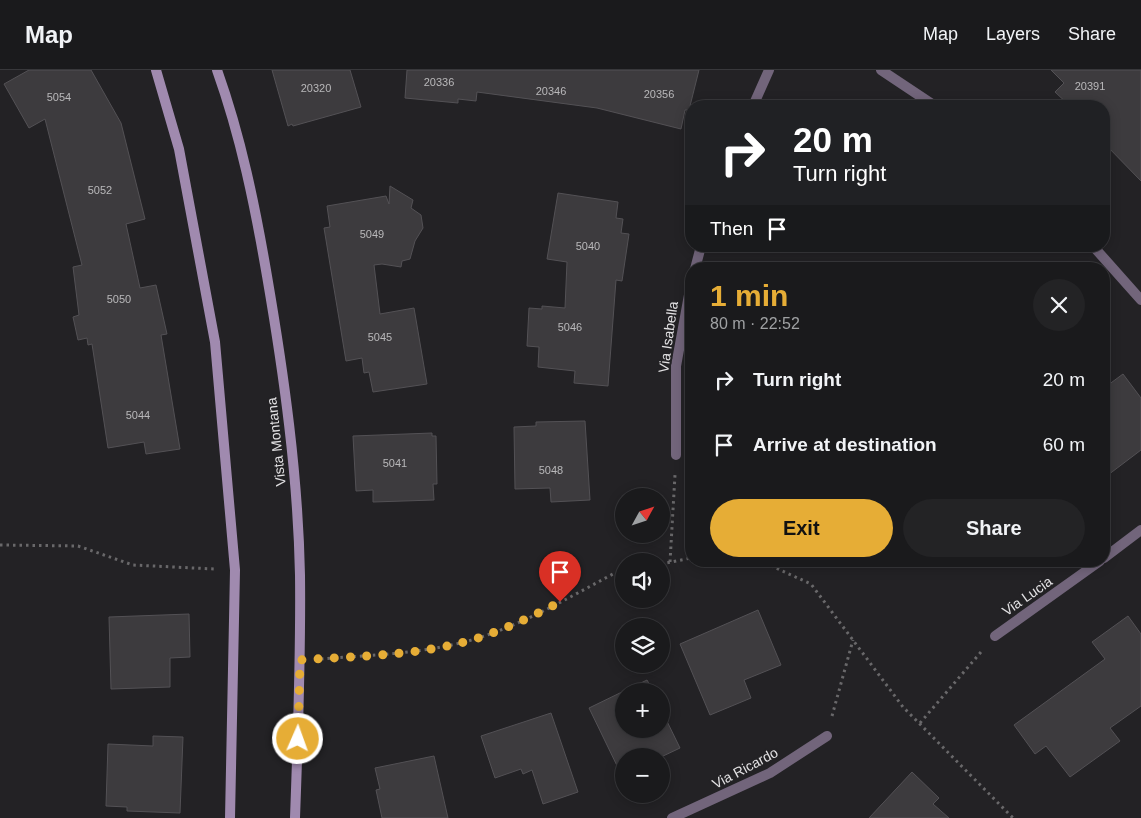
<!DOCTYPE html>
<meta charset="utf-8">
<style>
:root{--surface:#1a1a1c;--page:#232325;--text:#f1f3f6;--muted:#9fa1a3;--line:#38383b;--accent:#e6ad36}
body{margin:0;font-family:Arial,sans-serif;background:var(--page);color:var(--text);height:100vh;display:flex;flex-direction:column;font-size:19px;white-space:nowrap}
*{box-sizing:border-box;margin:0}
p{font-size:16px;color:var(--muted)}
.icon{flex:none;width:28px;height:28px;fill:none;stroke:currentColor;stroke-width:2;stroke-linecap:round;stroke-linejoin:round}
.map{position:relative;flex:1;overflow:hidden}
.panel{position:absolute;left:685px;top:192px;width:425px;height:305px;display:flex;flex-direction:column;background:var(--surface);border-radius:20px;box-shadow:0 2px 12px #0003,0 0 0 1px var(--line)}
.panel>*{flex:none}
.banner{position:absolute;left:685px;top:30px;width:425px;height:152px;border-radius:20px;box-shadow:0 2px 12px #0003,0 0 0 1px var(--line);background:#202124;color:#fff;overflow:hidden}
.needle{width:32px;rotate:50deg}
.controls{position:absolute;left:615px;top:418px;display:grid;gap:10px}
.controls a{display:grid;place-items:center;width:55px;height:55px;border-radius:50%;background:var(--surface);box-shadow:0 2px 12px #0003,0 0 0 1px var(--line);font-size:25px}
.pin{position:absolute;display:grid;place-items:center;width:42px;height:42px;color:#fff;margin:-51px -21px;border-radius:50% 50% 50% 0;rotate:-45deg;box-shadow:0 0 5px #0007}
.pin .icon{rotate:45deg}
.me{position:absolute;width:55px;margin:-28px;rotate:2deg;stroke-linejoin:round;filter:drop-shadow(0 0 4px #0008)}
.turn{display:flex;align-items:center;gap:18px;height:105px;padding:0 25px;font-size:22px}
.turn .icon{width:65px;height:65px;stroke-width:2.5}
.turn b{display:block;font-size:35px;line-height:42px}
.then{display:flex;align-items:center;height:48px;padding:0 25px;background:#0003;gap:10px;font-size:19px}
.round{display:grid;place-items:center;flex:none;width:52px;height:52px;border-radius:26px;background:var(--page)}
.head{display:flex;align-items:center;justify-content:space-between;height:85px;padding:0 25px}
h1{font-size:30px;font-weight:700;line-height:38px;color:var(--accent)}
.button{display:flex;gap:10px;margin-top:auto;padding:10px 25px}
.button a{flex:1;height:58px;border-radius:30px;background:var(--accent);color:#111;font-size:20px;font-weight:700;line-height:58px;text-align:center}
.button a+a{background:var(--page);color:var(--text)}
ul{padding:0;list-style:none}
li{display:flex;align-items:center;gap:15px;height:65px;padding:0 25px}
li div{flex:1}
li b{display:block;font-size:19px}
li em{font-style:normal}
header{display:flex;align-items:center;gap:30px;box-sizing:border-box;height:70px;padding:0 25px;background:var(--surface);border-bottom:1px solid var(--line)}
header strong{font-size:24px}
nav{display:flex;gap:28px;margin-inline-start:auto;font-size:18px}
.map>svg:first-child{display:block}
</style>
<header>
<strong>Map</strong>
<nav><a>Map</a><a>Layers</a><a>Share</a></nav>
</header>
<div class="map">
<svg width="1141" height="748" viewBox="0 0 1141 748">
<rect width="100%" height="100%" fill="#232225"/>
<g fill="#3d3b3e" stroke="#535155">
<polygon points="29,0 91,0 121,53 145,149 126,154 140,218 156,215 167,264 161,265 180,379 146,384 144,372 108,378 92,274 88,275 87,268 78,270 73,247 79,245 73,197 82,195 45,49 29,58 4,14"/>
<polygon points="272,0 350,0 361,37 293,56 292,54 288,56"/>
<polygon points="407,0 699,0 689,40 685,40 681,59 597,38 477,22 476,31 458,29 458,33 405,28"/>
<polygon points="1051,0 1141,0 1141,111 1104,73 1104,36 1070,36 1055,22 1064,13"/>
<polygon points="390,116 413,130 411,138 421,145 423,158 415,171 410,189 402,191 401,197 382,194 374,195 380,244 414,238 427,314 373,322 369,302 364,303 362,288 346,291 324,158 330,157 327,136 386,126 389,134"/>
<polygon points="558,123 618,132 616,148 623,149 621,163 629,164 622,211 616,210 608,316 574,313 575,301 538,297 539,277 527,276 529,238 542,239 542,236 565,238 567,192 547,189"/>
<polygon points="1123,304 1141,328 1141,380 1104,408 1104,318"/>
<polygon points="585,351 590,430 551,432 550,418 515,419 514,357 536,356 536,352"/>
<polygon points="432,363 432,366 436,366 437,414 433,414 434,430 373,432 373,420 356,421 353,366"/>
<polygon points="758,540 781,595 744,610 751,628 710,645 680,574"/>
<polygon points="189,544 190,587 170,588 170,617 111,619 109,547"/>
<polygon points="1128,546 1141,564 1141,636 1110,658 1120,671 1070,707 1046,676 1035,684 1014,655 1105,589 1092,572"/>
<polygon points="647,610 653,621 624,621"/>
<polygon points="624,621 624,659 661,659 661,639 680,678 661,687 624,686 622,706 589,638"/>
<polygon points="551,643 578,722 543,734 532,700 523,704 521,699 495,708 481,666"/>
<polygon points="153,666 183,667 180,743 127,741 127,737 106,736 108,674 153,676"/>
<polygon points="434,686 448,748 382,748 376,720 380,719 375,698"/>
<polygon points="912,702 939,728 933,734 949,748 869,748"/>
</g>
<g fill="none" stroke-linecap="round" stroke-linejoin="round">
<g stroke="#69686a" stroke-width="3" stroke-dasharray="2.5 4" stroke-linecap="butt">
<polyline points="0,475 78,476 133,495 214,499"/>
<polyline points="752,491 767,494 811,514 903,637 1013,748"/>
<polyline points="670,492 675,405"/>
<polyline points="661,494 691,488"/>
<path d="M321,589C370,585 420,584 468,571C519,557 566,529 613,504L624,502"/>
<polyline points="832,646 853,570"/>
<polyline points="920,653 981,582"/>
</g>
<g stroke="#72657b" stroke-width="10">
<polyline points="881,0 935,36"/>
<polyline points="753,36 769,0"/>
<polyline points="1093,176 1141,230"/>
<polyline points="695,199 701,176"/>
<polyline points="676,385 676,296 691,214"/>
<polyline points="1104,488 1141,460"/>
<polyline points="995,566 1100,491"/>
<polyline points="672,748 770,703 827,666"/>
</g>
<g stroke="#a08aaf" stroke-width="10">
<polyline points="156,0 179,79 215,272 235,500 230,748"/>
<path d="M217,0C241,67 255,136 267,206C284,305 298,405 300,505C301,586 298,667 295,748"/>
</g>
</g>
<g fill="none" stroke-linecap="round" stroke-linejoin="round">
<path stroke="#e6ad36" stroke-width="9" stroke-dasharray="0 16.2" d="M298,669L300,590C356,586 414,586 468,571C500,562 531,547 560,532"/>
</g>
<g text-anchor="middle" stroke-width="4" stroke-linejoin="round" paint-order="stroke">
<g font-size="11" fill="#b9b8ba">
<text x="439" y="16">20336</text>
<text x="1090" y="20">20391</text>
<text x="316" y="22">20320</text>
<text x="551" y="25">20346</text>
<text x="659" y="28">20356</text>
<text x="59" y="31">5054</text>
<text x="100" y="124">5052</text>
<text x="372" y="168">5049</text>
<text x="588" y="180">5040</text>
<text x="119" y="233">5050</text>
<text x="570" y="261">5046</text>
<text x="380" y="271">5045</text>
<text x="138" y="349">5044</text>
<text x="395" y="397">5041</text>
<text x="551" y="404">5048</text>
</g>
<g font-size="14" fill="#e2e1e3" stroke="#232225">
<text transform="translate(668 267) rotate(-82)" y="5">Via Isabella</text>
<text transform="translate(276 372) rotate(-96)" y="5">Vista Montana</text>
<text transform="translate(1027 526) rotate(-35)" y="5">Via Lucia</text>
<text transform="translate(745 698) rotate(-28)" y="5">Via Ricardo</text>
</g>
</g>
</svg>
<div class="controls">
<a><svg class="needle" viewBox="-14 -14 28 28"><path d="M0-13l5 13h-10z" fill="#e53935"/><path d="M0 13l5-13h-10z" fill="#9fa1a3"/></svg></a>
<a><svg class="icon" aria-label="sound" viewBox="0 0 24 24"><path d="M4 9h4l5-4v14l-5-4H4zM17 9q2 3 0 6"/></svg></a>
<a><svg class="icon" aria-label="layers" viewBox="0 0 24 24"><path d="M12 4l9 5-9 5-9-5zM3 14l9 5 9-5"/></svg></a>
<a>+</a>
<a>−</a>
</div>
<div class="pin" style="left:560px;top:532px;background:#d93025"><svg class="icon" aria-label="arrive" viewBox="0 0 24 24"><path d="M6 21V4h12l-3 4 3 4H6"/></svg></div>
<svg class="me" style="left:298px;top:669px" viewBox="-20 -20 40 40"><circle r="17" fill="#e6ad36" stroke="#fff" stroke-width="3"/><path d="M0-11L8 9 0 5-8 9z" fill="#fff"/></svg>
<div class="banner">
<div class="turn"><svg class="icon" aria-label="right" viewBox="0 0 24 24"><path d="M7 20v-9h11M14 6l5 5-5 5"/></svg><div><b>20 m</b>Turn right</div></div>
<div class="then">Then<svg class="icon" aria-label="arrive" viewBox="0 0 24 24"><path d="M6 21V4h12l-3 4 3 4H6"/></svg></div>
</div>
<section class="panel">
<div class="head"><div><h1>1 min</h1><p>80 m · 22:52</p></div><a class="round"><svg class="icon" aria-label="close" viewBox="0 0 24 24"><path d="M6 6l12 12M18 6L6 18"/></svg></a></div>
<ul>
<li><svg class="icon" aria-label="right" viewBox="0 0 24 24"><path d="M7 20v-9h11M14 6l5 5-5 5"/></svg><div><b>Turn right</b></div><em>20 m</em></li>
<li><svg class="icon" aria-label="arrive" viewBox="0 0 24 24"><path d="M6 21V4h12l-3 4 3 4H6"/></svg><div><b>Arrive at destination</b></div><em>60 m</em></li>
</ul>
<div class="button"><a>Exit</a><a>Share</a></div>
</section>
</div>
